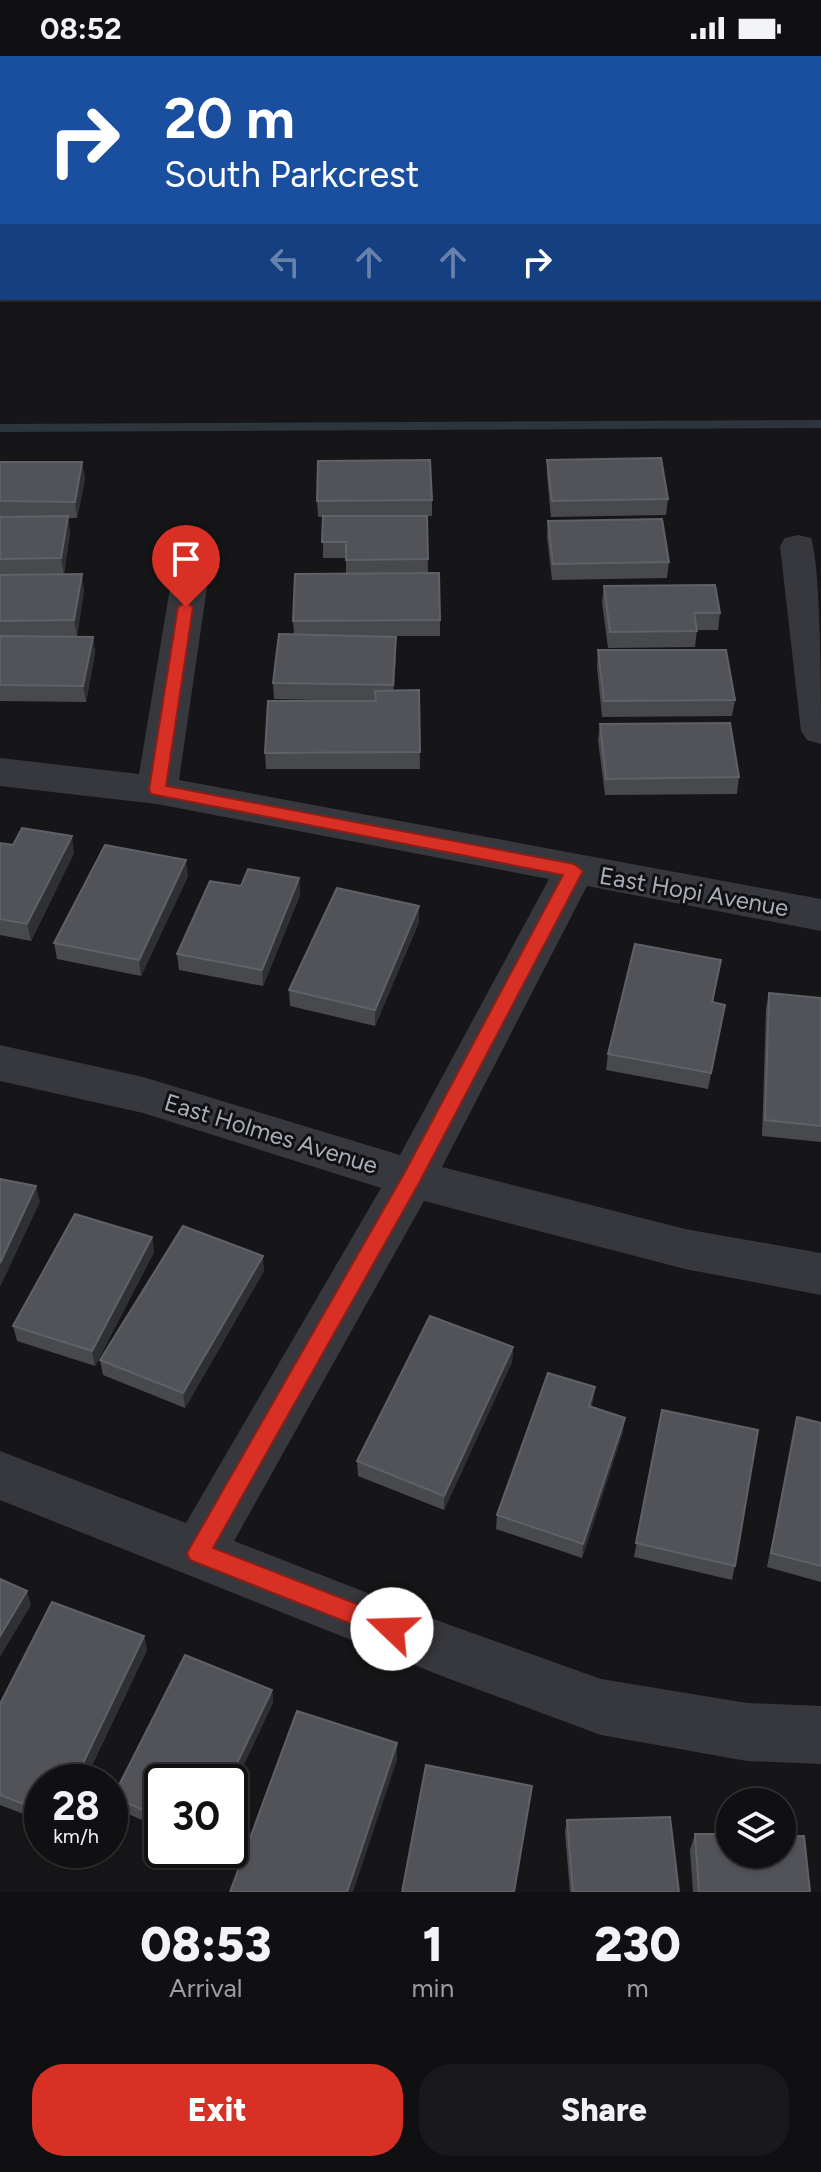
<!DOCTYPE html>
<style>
:root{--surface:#101012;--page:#19191b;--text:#f1f3f6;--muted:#9c9d9f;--line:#303032;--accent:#d93025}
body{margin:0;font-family:Figtree,sans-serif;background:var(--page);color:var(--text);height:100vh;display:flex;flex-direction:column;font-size:30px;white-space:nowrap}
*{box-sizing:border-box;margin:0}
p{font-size:26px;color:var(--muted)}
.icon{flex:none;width:44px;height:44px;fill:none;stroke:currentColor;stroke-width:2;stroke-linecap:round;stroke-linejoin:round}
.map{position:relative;height:1836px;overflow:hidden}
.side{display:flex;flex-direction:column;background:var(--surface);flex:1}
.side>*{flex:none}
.top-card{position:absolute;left:0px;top:0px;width:822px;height:244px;box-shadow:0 2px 6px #0004,0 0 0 2px var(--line);background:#1a4fa0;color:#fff;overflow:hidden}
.tools{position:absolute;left:716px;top:1732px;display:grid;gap:16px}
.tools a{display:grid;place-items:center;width:80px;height:80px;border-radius:50%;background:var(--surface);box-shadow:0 2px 6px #0004,0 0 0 2px var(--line);font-size:40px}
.speed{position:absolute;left:24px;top:1708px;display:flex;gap:16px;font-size:40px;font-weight:700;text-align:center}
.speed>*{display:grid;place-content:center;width:104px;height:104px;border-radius:50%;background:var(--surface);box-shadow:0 2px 6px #0004,0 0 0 2px var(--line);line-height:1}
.speed small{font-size:20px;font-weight:400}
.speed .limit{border:4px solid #111;border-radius:12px;background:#fff;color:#111}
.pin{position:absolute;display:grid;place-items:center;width:68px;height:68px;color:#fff;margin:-82px -34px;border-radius:50% 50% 50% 0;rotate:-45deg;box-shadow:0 0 8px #0007}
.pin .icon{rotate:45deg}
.me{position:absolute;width:88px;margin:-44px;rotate:291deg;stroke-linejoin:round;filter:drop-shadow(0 0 6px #0008)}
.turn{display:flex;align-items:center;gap:28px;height:168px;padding:0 32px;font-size:36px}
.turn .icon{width:104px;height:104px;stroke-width:2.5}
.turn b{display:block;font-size:56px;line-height:68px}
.lanes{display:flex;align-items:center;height:76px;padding:0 32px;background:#0003;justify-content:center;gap:40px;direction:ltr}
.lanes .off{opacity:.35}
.eta{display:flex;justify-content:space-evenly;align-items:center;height:136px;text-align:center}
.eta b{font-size:48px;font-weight:800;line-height:56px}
.action{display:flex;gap:16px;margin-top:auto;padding:16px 32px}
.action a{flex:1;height:92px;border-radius:32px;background:var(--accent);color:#fff;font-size:32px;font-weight:800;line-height:92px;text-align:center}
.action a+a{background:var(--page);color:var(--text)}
.status{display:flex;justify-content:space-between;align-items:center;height:56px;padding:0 40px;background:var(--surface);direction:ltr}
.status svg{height:22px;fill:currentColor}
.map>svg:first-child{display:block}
</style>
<div class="status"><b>08:52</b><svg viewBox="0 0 49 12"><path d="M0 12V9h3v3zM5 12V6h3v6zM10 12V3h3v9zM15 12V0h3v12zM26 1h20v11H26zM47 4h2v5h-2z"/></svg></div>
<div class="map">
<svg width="821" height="1836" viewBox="0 0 821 1836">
<rect width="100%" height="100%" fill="#161618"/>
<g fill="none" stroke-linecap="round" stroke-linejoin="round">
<polygon fill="#2c353c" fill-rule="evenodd" points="821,364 821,372 0,376 0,368"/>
<g fill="#37383d" fill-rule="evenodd">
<polygon points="195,479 208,482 213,490 179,724 821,843 821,875 587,830 442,1111 685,1173 821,1197 821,1239 685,1213 424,1145 234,1485 447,1568 601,1623 747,1647 821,1650 821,1708 747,1705 601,1679 447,1622 0,1444 0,1395 186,1467 381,1132 143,1057 0,1025 0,989 143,1021 400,1099 549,823 157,748 0,730 0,702 139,718 177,490 182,482"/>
<path d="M798,479L811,482C821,511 821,647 821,688L807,684L801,675L780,490L785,482Z"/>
</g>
<g fill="#63666e" fill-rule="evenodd">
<polygon points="238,0 300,0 237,2"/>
<rect x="0" y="7" width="2" height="16"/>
<rect x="820" y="24" width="1" height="16"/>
<rect x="820" y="101" width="1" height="18"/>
<rect x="0" y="102" width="2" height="18"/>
<rect x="0" y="168" width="2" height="18"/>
<rect x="820" y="222" width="1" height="18"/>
</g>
</g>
<g fill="#47494d">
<polygon points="547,404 668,443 666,459 551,461 547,420"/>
<polygon points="0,406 82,406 85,423 77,462 68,462 70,476 64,518 84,534 77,580 93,581 95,597 86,646 0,645"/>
<polygon points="432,444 432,460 427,460 428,517 440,564 440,580 385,580 396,597 394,635 419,634 420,713 266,713 265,697 358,645 274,643 273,627 294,579 293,565 346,518 346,502 323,502 323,461 318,461 317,445"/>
<polygon points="548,465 669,506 667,522 552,524 547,481"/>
<polygon points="604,530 720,557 718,574 697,574 695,591 608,592 602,546"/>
<polygon points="598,594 735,644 732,660 602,661 597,611"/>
<polygon points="600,668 739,721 737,738 605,739 598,684"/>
<polygon points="0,787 74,797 31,885 0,879"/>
<polygon points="188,820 141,920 57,903 54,887"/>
<polygon points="299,822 300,839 263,930 179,914 177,898 241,830"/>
<polygon points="419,866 375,970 290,950 289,934"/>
<polygon points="721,904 713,946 725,949 708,1033 606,1014 608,998"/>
<polygon points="769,937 821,942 821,1086 762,1080 766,953"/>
<polygon points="152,1181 154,1196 95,1310 17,1285 13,1270"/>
<polygon points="264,1215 185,1352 103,1319 100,1304"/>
<polygon points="513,1291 512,1306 444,1454 358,1420 357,1405"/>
<polygon points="595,1331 591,1351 623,1376 582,1502 496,1473 497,1459"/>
<polygon points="662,1354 735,1510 732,1524 634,1501"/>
<polygon points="797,1361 821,1367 821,1526 767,1511"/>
<polygon points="144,1580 147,1594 84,1726 42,1726 42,1765 0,1749 0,1648"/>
<polygon points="272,1634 273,1647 162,1726 162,1773 117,1753 113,1741"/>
<polygon points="567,1764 679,1836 570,1836 565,1776"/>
<polygon points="695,1778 810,1836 693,1836 690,1794"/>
</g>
<g fill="#2f3033">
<polygon points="82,406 85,423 77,462 75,446"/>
<polygon points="68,460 70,476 64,518 61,502"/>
<polygon points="82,518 84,534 77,580 74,564"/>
<polygon points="93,581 95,597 86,646 83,630"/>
<polygon points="396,581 396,597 393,645 393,629"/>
<polygon points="72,780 74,797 31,885 27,868"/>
<polygon points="186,804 188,820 141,920 139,904"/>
<polygon points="299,822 300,839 263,930 262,914"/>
<polygon points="419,850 419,866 375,970 375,954"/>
<polygon points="36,1130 40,1146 0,1231 0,1207"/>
<polygon points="152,1181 154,1196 95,1310 92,1295"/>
<polygon points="263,1200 264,1215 185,1352 183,1337"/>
<polygon points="513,1291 512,1306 444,1454 444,1440"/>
<polygon points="595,1331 593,1346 587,1365 589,1350"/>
<polygon points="625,1362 623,1376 582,1502 583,1488"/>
<polygon points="27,1535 31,1549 0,1601 0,1580"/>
<polygon points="144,1580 147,1594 84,1726 74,1726"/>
<polygon points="272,1634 273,1647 230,1739 230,1726 228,1726"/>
<polygon points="397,1687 397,1704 353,1836 347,1836"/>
</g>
<g fill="#525359" stroke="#5f6168" stroke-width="2">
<polygon points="661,402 668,443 552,445 547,404"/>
<polygon points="430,404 432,444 317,445 318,405"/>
<polygon points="0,406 82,406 75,446 0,445"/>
<polygon points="68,460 61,502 0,503 0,461"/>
<polygon points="323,460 427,460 428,503 346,504 346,486 322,486"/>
<polygon points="662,463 669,506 553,508 548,465"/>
<polygon points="439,517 440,564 293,565 295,518"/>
<polygon points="82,518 74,564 0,565 0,519"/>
<polygon points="715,529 720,557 694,557 697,575 610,576 604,530"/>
<polygon points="279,578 396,581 393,629 273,627"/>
<polygon points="0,580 93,581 83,630 0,629"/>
<polygon points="598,594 726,594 735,644 604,645"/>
<polygon points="419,634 420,696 265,697 268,645 376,645 375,635"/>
<polygon points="730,667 739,721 606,723 600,668"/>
<polygon points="22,772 72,780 27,868 0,863 0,787 13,789"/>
<polygon points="105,789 186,804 139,904 54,887"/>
<polygon points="248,813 299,822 262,914 177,898 210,825 241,830"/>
<polygon points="337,832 419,850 375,954 289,934"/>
<polygon points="635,888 721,904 712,946 725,949 711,1017 608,998"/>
<polygon points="769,937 821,942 821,1070 765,1064"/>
<polygon points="0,1123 36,1130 0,1207"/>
<polygon points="75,1158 152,1181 92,1295 13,1270"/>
<polygon points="183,1170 263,1200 183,1337 100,1304"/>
<polygon points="430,1260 513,1291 444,1440 357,1405"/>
<polygon points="548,1317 595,1331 589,1350 625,1362 583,1488 497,1459"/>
<polygon points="662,1354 758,1374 735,1510 636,1487"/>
<polygon points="797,1361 821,1367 821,1510 771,1497"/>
<polygon points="0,1523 27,1535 0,1580"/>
<polygon points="52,1546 144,1580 74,1726 42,1726 42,1755 0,1739 0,1648"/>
<polygon points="185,1599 272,1634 228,1726 162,1726 162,1762 113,1741"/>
<polygon points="297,1655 397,1687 347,1836 230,1836"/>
<polygon points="426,1709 532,1730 514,1836 402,1836"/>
<polygon points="670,1761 679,1836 573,1836 567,1764"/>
<polygon points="695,1778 730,1778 730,1798 782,1798 782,1780 804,1780 810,1836 699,1836"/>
</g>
<polygon fill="#d93025" stroke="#8d1f18" stroke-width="2" points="186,546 193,551 166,730 574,808 583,815 419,1127 213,1492 400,1565 403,1573 400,1581 392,1584 190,1504 187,1497 405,1116 563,819 151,738 149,734 178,551"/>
<g text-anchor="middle" stroke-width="6" stroke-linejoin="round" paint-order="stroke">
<g font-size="24" fill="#a8adb8" stroke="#111113">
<text transform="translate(694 836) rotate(10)" y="8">East Hopi Avenue</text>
<text transform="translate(271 1078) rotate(17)" y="8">East Holmes Avenue</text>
</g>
</g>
</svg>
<div class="tools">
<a><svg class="icon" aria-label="layers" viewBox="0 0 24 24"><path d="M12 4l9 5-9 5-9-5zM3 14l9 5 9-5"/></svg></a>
</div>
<div class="speed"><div>28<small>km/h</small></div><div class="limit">30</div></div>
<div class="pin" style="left:186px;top:551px;background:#d93025"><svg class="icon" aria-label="arrive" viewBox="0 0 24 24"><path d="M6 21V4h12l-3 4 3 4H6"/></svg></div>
<svg class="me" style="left:392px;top:1573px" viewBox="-20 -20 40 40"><circle r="19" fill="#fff"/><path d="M0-13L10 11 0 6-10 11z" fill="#d93025"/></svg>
<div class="top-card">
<div class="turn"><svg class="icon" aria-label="right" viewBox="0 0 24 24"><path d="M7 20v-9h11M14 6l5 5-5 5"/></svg><div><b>20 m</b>South Parkcrest</div></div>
<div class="lanes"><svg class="icon off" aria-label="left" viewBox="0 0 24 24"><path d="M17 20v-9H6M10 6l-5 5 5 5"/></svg><svg class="icon off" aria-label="ahead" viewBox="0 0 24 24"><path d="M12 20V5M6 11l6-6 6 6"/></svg><svg class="icon off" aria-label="ahead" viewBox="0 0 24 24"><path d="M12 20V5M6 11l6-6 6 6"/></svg><svg class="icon" aria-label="right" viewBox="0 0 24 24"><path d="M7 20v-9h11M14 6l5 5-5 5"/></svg></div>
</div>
</div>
<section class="side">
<div class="eta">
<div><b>08:53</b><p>Arrival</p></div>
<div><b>1</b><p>min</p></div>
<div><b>230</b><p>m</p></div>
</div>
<div class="action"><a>Exit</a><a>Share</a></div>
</section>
